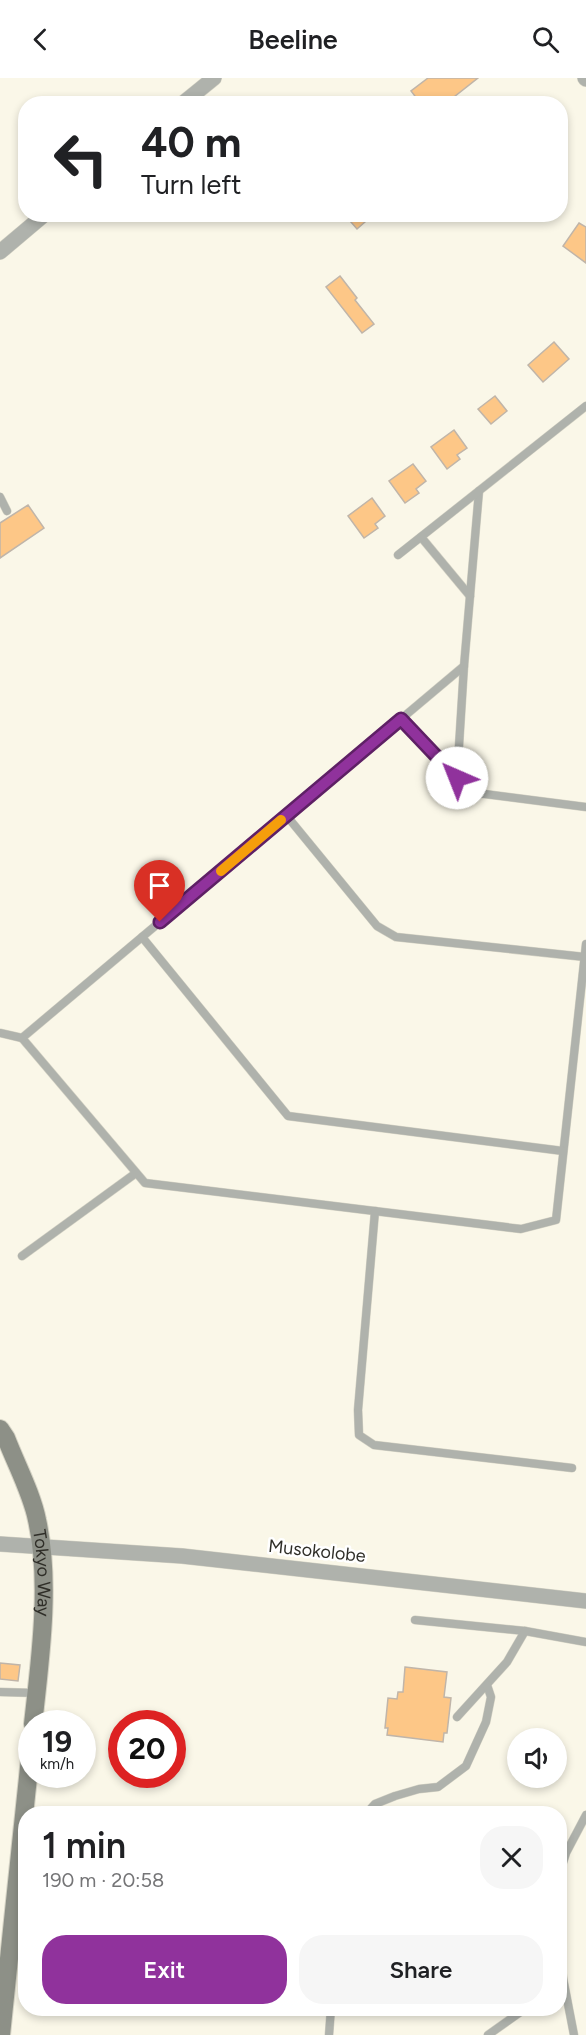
<!DOCTYPE html>
<meta charset="utf-8">
<style>
:root{--surface:#fff;--page:#f6f6f6;--text:#202124;--muted:#757577;--accent:#90329c}
body{margin:0;font-family:Figtree,sans-serif;background:var(--page);color:var(--text);height:100vh;display:flex;flex-direction:column;font-size:22px;white-space:nowrap}
*{box-sizing:border-box;margin:0}
p{font-size:20px;color:var(--muted)}
.icon{flex:none;width:33px;height:33px;fill:none;stroke:currentColor;stroke-width:2;stroke-linecap:round;stroke-linejoin:round}
.map{position:relative;flex:1;overflow:hidden}
.details{position:absolute;left:18px;top:1728px;width:549px;height:210px;display:flex;flex-direction:column;background:var(--surface);border-radius:24px;box-shadow:0 3px 9px #0003}
.details>*{flex:none}
.guide{position:absolute;left:18px;top:18px;width:550px;height:126px;border-radius:24px;box-shadow:0 3px 9px #0003;background:#fff;color:var(--text);overflow:hidden}
.controls{position:absolute;left:507px;top:1650px;display:grid;gap:12px}
.controls a{display:grid;place-items:center;width:60px;height:60px;border-radius:50%;background:var(--surface);box-shadow:0 3px 9px #0003;font-size:30px}
.speed{position:absolute;left:18px;top:1632px;display:flex;gap:12px;font-size:30px;font-weight:700;text-align:center}
.speed>*{display:grid;place-content:center;width:78px;height:78px;border-radius:50%;background:var(--surface);box-shadow:0 3px 9px #0003;line-height:1}
.speed small{font-size:15px;font-weight:400}
.speed .limit{border:9px solid #d22;background:#fff;color:#111}
.pin{position:absolute;display:grid;place-items:center;width:51px;height:51px;color:#fff;margin:-62px -26px;border-radius:50% 50% 50% 0;rotate:-45deg;box-shadow:0 0 6px #0007}
.pin .icon{rotate:45deg}
.me{position:absolute;width:66px;margin:-33px;rotate:316deg;stroke-linejoin:round;filter:drop-shadow(0 0 4px #0008)}
.turn{display:flex;align-items:center;gap:21px;height:126px;padding:0 24px;font-size:27px}
.turn .icon{width:78px;height:78px;stroke-width:2.5}
.turn b{display:block;font-size:42px;line-height:51px}
.round{display:grid;place-items:center;flex:none;width:63px;height:63px;border-radius:24px;background:var(--page)}
.summary{display:flex;align-items:center;justify-content:space-between;height:102px;padding:0 24px}
h1{font-size:36px;font-weight:600;line-height:45px}
.primary-button{display:flex;gap:12px;margin-top:auto;padding:12px 24px}
.primary-button a{flex:1;height:69px;border-radius:24px;background:var(--accent);color:#fff;font-size:24px;font-weight:600;line-height:69px;text-align:center}
.primary-button a+a{background:var(--page);color:var(--text)}
header{display:flex;justify-content:space-between;align-items:center;height:78px;padding:0 24px;background:var(--surface);font-size:27px;font-weight:600}
.map>svg:first-child{display:block}
</style>
<header><svg class="icon" aria-label="back" viewBox="0 0 24 24"><path d="M15 5l-7 7 7 7"/></svg>Beeline<svg class="icon" aria-label="search" viewBox="0 0 24 24"><circle cx="10" cy="10" r="6"/><path d="M15 15l6 6"/></svg></header>
<div class="map">
<svg width="586" height="1957" viewBox="0 0 586 1957">
<rect width="100%" height="100%" fill="#faf7e8"/>
<g fill="#fdc787" stroke="#c0b5a9" stroke-width="1.5">
<polygon points="428,0 478,0 445,26 421,26 411,13"/>
<polygon points="344,136 374,136 357,151"/>
<polygon points="579,145 586,149 586,185 563,168"/>
<polygon points="340,198 357,220 355,222 374,246 362,255 326,209"/>
<polygon points="554,264 569,281 543,304 528,287"/>
<polygon points="495,318 507,333 491,346 478,331"/>
<polygon points="454,352 467,370 457,377 460,381 447,391 431,369"/>
<polygon points="413,386 426,403 416,411 419,415 405,425 389,403"/>
<polygon points="372,420 385,438 375,446 378,450 364,460 348,438"/>
<polygon points="28,427 44,450 0,480 0,445"/>
<polygon points="0,1585 20,1587 18,1603 0,1601"/>
<polygon points="405,1589 447,1594 444,1619 451,1620 447,1655 444,1655 443,1664 387,1657 388,1650 385,1650 388,1620 397,1621 398,1614 403,1614"/>
</g>
<g fill="none" stroke-linecap="round" stroke-linejoin="round">
<g stroke="#d5d3c5" stroke-width="9">
<g id="lane">
<polyline points="479,413 464,588 22,960 145,1105 521,1151 556,1142 586,866"/>
<polyline points="0,419 7,433"/>
<polyline points="421,459 470,518"/>
<polyline points="398,477 586,328"/>
<polyline points="464,588 457,700 469,714 586,729"/>
<polyline points="401,641 457,700"/>
<polyline points="286,737 377,848 396,859 585,879"/>
<polyline points="142,859 288,1038 563,1073"/>
<polyline points="0,955 22,960"/>
<polyline points="375,1133 358,1332 359,1357 374,1367 572,1390"/>
<polyline points="22,1178 136,1095"/>
<polyline points="415,1542 525,1553 586,1564"/>
<polyline points="0,1614 36,1615"/>
<polyline points="457,1639 507,1584 525,1553"/>
<polyline points="366,1736 375,1726 395,1718 419,1711 438,1709 466,1688 486,1644 491,1619 487,1607"/>
<polyline points="560,1794 566,1775 586,1737"/>
<polyline points="560,1872 563,1900 560,1903"/>
<polyline points="563,1900 574,1957"/>
<polyline points="329,1957 331,1930"/>
<polyline points="488,1957 526,1930"/>
</g>
</g>
<g stroke="#d5d3c5" stroke-width="16">
<g id="street">
<polyline points="585,0 586,1"/>
<polyline points="182,26 214,0"/>
<polyline points="0,174 45,136"/>
<polyline points="0,1466 182,1478 586,1523"/>
</g>
</g>
<g stroke="#d5d3c5" stroke-width="20">
<g id="secondary">
<path id="s1" d="M0,1351L6,1360C16,1386 32,1416 37,1442C51,1504 40,1583 33,1646"/>
<polyline points="1,1957 32,1661"/>
</g>
</g>
<use href="#lane" stroke="#afb2ac" stroke-width="8"/>
<use href="#street" stroke="#afb2ac" stroke-width="15"/>
<use href="#secondary" stroke="#8d9087" stroke-width="18"/>
</g>
<g fill="none" stroke-linecap="round" stroke-linejoin="round">
<g stroke="#5e2065" stroke-width="15">
<polyline id="route" points="160,844 401,641 457,700"/>
</g>
<use href="#route" stroke="#90329c" stroke-width="10"/>
<polyline stroke="#f59e0b" stroke-width="10" points="221,793 281,742"/>
</g>
<g text-anchor="middle" stroke-width="5" stroke-linejoin="round" paint-order="stroke">
<g font-size="18" fill="#2f2e28" stroke="#fff">
<text transform="translate(317 1473) rotate(6)" y="6">Musokolobe</text>
<text dy="6" stroke="none"><textPath href="#s1" startOffset="152">Tokyo Way</textPath></text>
</g>
</g>
</svg>
<div class="controls">
<a><svg class="icon" aria-label="sound" viewBox="0 0 24 24"><path d="M4 9h4l5-4v14l-5-4H4zM17 9q2 3 0 6"/></svg></a>
</div>
<div class="speed"><div>19<small>km/h</small></div><div class="limit">20</div></div>
<div class="pin" style="left:160px;top:844px;background:#d93025"><svg class="icon" aria-label="arrive" viewBox="0 0 24 24"><path d="M6 21V4h12l-3 4 3 4H6"/></svg></div>
<svg class="me" style="left:457px;top:700px" viewBox="-20 -20 40 40"><circle r="19" fill="#fff"/><path d="M0-13L10 11 0 6-10 11z" fill="#90329c"/></svg>
<div class="guide">
<div class="turn"><svg class="icon" aria-label="left" viewBox="0 0 24 24"><path d="M17 20v-9H6M10 6l-5 5 5 5"/></svg><div><b>40 m</b>Turn left</div></div>
</div>
<section class="details">
<div class="summary"><div><h1>1 min</h1><p>190 m · 20:58</p></div><a class="round"><svg class="icon" aria-label="close" viewBox="0 0 24 24"><path d="M6 6l12 12M18 6L6 18"/></svg></a></div>
<div class="primary-button"><a>Exit</a><a>Share</a></div>
</section>
</div>
